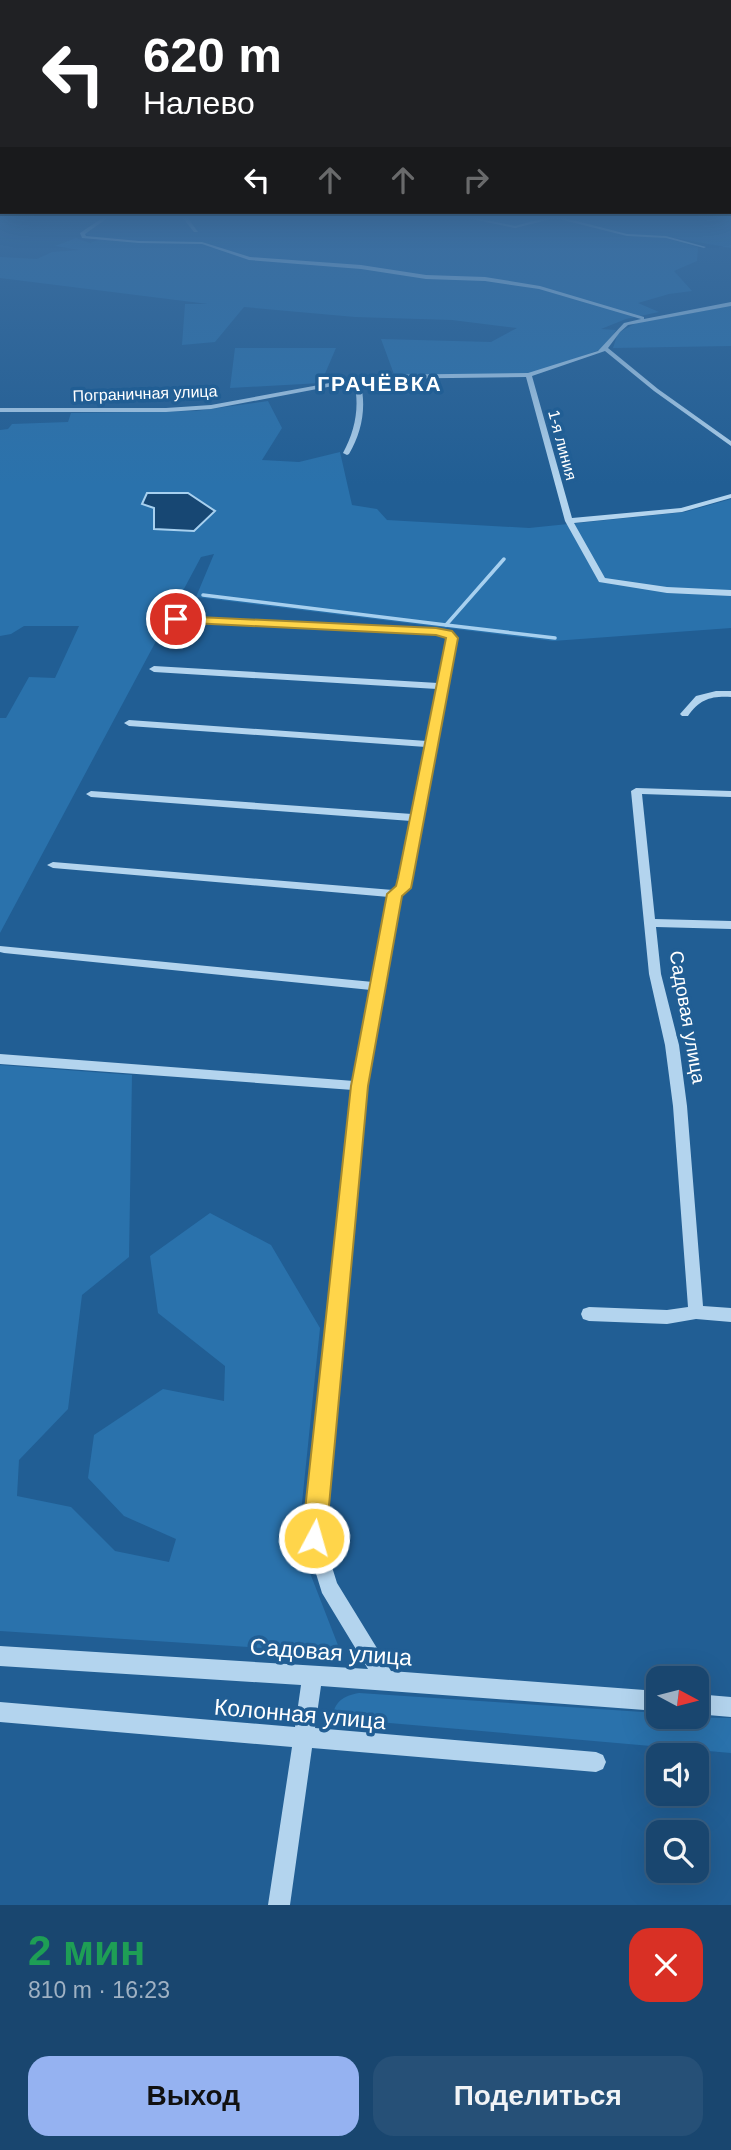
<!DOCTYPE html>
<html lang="ru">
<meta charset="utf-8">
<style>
:root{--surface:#19466f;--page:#265077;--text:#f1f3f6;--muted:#9fb1c3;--line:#375e82;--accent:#95b2f1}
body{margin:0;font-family:Helvetica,sans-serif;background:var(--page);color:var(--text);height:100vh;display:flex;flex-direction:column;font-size:26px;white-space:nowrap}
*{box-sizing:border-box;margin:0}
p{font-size:23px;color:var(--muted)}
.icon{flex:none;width:38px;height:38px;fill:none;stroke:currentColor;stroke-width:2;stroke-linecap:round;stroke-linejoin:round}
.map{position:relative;height:1905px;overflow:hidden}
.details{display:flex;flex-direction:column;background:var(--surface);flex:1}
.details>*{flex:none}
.hud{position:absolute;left:0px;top:0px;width:732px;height:214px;box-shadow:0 7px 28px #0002,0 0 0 2px var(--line);background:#202124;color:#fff;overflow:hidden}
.needle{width:46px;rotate:97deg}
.controls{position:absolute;left:646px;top:1666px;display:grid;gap:14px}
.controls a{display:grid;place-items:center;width:63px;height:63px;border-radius:14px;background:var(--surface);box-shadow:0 7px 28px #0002,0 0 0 2px var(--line);font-size:35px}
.pin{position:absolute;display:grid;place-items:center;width:60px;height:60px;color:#fff;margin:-30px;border:4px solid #fff;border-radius:50%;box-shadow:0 2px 7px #0007}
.me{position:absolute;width:77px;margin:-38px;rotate:6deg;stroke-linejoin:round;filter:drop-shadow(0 0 5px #0008)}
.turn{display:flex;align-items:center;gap:24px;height:147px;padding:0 28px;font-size:32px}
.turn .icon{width:91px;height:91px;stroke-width:2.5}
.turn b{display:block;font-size:49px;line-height:60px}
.lanes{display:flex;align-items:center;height:66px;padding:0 28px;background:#0003;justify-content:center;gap:35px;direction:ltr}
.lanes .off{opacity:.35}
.round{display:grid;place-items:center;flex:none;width:74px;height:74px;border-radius:21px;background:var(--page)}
.summary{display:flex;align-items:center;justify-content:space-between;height:119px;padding:0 28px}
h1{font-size:42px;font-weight:800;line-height:52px;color:#1e9e55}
.cta{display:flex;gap:14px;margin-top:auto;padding:14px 28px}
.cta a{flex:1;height:80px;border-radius:21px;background:var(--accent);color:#111;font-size:28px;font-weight:800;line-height:80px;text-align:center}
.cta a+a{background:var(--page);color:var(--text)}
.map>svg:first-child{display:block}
</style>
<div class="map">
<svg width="731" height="1905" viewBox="0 0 731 1905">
<rect width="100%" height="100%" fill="#215e94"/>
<g fill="#2a72ac">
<polygon points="129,217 731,217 731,248 652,234 698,247 697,261 674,271 692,291 669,294 638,303 659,312 626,319 601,329 616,330 605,348 529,375 395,377 381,339 491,342 517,328 452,320 355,317 244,307 215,342 182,345 185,304 208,304 0,278 0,257 37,259 52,252 80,250 55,246 76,238 90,243 100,239 85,234 107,219 124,221"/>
<polygon points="731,306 731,346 613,348 618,333 636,323"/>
<polygon points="235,348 336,348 321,383 230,388"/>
<polygon points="268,401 282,428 262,460 299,462 340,452 352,505 377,509 387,520 529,528 685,512 731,499 731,628 553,641 196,597 214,554 201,557 0,933 0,718 6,718 29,677 55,678 79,626 24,626 11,634 0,636 0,430 8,429 12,424 68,422 71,413 196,411"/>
<polygon points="0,1065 132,1075 129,1257 82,1295 68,1409 19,1460 17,1496 71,1507 115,1551 169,1562 176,1539 124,1516 88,1478 94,1435 163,1389 224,1401 225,1366 158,1313 150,1256 210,1213 271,1245 320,1328 298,1542 341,1653 0,1631"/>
<path d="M359,1693L658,1713V1717L731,1718V1753L332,1718C335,1701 343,1696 359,1693Z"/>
</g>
<polygon fill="#174773" stroke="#a7d0ef" stroke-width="2" points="147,493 188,493 215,511 194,531 154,529 154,508 142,504"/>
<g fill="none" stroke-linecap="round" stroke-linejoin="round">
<g stroke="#a7d0ef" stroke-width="3.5">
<polyline points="203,595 446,625 504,559"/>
<polyline points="446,625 555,638"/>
</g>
<g fill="#b3d4ee" fill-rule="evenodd">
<path d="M104,217H109L85,234L86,236L139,241L202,242L250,257L361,265L426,275L485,277L540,286L644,317V319L731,302V306L628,325L620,332L608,348L658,389L731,441V446L654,391L605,351L532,376L572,518L681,508L731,494V498L682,512L574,523L605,578L667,587L731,590V596L667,593L599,582L565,521L526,377L373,379L360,381C367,406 362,432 349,454L347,455L343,453C355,431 360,407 354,382L211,409L166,412H0V408H166L211,405L373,375L528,373L598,351L624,323L641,319L539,289L485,281L426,279L361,269L249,260L202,244L139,243L82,238L80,233Z"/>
<polygon points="182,217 187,217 198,232 194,232"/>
<polygon points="462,217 472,217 515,226 548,217 561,217 627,234 666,236 706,247 704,248 666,238 627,236 555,218 515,228"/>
<polygon points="176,616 436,629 451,631 456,638 409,888 401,895 367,1086 323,1538 337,1583 391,1671 658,1691 658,1711 321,1686 315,1728 596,1752 603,1755 606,1762 603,1769 596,1772 312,1748 290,1905 268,1905 292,1747 0,1722 0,1702 295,1727 301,1685 0,1666 0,1646 368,1669 322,1593 305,1538 353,1090 0,1064 0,1054 354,1081 371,990 4,953 0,952 0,946 373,982 389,897 53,868 47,865 53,862 393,890 397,887 411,821 91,797 86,794 91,791 412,814 426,747 129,726 124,723 129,720 427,741 437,689 154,672 149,669 154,666 438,683 447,638 445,635 436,635 173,621 173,617"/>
<path d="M716,691H731V697C711,696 700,699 688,716H682L680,714L696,696Z"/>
<polygon points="636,788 731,791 731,797 642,794 655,919 731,921 731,929 656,927 661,974 679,1045 687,1106 703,1306 731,1308 731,1322 696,1319 667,1324 589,1321 583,1319 581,1314 583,1309 589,1307 667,1310 688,1307 673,1106 665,1045 649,974 631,791"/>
<polygon points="696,1694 731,1697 731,1717 696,1714"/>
</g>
</g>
<linearGradient id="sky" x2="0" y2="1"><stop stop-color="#123451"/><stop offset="0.45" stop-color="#3d6e9f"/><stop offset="1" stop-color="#3d6e9f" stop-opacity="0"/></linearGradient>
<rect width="731" height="484" fill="url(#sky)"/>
<polygon fill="#ffd54a" stroke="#a68a30" stroke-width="2" points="176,616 436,628 452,631 458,638 413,878 411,888 402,896 368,1086 326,1538 323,1546 314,1549 306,1546 302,1538 351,1086 387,894 396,886 398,878 446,638 436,635 172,622 172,617"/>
<g text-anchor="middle" stroke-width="7" stroke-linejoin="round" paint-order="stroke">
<g font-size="16" fill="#fff" stroke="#215e94">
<text transform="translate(145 393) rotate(-2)" y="6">Пограничная улица</text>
<text transform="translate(563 445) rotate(75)" y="6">1-я линия</text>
</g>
<g font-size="19" fill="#fff" stroke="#215e94">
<text transform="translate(688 1017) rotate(80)" y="7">Садовая улица</text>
</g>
<g font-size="21" font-weight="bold" letter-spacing="2" fill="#fff" stroke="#215e94">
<text x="380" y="391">ГРАЧЁВКА</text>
</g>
<g font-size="23" fill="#fff" stroke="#215e94">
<text transform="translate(331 1652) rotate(4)" y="8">Садовая улица</text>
<text transform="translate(300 1714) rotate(5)" y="8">Колонная улица</text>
</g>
</g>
</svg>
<div class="controls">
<a><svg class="needle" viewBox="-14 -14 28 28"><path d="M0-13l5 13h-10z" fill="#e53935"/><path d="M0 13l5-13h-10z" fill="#9fb1c3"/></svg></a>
<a><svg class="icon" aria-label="sound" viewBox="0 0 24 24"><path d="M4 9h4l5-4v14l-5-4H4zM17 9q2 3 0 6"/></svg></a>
<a><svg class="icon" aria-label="search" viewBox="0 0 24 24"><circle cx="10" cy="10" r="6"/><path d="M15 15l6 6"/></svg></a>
</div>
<div class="pin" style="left:176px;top:619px;background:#d93025"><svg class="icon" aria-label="arrive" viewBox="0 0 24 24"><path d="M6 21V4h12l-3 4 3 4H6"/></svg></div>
<svg class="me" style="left:314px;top:1538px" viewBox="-20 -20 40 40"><circle r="17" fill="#ffd54a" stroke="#fff" stroke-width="3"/><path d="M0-11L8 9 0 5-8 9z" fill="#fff"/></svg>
<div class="hud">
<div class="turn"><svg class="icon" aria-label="left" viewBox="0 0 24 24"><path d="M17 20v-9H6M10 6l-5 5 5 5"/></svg><div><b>620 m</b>Налево</div></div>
<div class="lanes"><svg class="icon" aria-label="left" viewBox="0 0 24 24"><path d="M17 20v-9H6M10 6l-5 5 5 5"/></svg><svg class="icon off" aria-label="ahead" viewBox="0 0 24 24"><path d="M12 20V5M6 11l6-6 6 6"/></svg><svg class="icon off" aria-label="ahead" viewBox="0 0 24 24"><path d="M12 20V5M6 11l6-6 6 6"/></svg><svg class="icon off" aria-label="right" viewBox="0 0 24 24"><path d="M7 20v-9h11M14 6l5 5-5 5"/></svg></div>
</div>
</div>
<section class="details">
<div class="summary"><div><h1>2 мин</h1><p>810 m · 16:23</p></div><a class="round" style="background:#d93025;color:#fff"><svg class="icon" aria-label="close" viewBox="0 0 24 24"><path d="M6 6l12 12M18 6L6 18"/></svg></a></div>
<div class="cta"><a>Выход</a><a>Поделиться</a></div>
</section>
